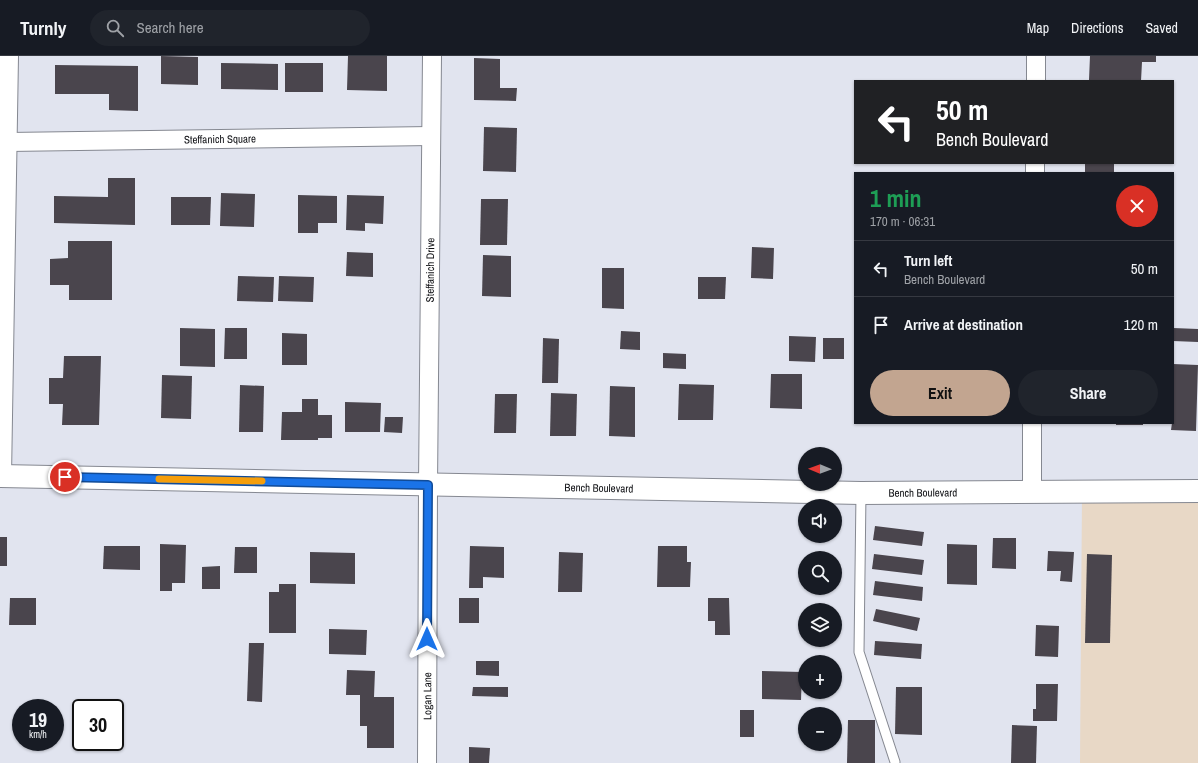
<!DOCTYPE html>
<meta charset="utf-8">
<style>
:root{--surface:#171b24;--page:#20242c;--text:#f1f3f6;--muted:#9ea1a6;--line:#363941;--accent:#c2a590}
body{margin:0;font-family:"Archivo Narrow",sans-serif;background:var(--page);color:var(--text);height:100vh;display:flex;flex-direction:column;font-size:15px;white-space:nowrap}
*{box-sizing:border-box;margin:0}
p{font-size:13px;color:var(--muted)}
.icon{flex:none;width:22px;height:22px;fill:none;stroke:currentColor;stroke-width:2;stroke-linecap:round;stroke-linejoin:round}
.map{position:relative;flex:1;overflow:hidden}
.panel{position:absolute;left:854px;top:116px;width:320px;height:252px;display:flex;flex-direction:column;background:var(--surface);border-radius:0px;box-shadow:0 1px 3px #0004}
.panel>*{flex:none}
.hud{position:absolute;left:854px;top:24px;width:320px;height:84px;border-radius:0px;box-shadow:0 1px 3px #0004;background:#202124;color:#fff;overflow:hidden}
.needle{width:26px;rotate:271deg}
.tools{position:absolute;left:798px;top:391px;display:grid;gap:8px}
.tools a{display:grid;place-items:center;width:44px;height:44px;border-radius:50%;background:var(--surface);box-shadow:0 1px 3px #0004;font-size:20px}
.speed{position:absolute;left:12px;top:643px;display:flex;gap:8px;font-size:20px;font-weight:700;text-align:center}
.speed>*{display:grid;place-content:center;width:52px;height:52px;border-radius:50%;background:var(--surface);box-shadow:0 1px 3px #0004;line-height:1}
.speed small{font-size:10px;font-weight:400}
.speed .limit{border:2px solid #111;border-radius:6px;background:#fff;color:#111}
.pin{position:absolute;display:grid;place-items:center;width:34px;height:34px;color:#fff;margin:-17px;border:2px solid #fff;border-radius:50%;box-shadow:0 1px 4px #0007}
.me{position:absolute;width:44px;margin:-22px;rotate:0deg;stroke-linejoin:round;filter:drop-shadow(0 0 3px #0008)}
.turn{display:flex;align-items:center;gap:14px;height:84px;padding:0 16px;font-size:18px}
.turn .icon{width:52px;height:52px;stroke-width:2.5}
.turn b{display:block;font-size:28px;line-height:34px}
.round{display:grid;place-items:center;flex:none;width:42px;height:42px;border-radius:21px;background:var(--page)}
.head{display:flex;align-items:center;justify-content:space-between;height:68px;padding:0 16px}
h1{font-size:24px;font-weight:700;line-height:30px;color:#1e9e55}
.action{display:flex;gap:8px;margin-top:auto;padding:8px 16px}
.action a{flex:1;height:46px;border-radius:24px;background:var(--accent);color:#111;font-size:16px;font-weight:700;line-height:46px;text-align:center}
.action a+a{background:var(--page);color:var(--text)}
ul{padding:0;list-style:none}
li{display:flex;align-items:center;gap:12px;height:56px;padding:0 16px;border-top:1px solid var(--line)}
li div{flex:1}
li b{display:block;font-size:15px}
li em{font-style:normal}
header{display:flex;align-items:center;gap:24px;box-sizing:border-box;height:56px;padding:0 20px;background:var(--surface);border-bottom:1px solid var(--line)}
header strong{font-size:19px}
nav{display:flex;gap:22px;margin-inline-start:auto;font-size:14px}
.search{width:280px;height:36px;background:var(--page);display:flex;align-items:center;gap:10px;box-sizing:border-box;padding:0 14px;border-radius:22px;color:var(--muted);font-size:15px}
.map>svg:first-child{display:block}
</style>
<header>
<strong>Turnly</strong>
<div class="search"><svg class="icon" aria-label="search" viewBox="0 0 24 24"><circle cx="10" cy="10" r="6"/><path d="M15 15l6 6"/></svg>Search here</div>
<nav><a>Map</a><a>Directions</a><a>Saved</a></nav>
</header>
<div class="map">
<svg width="1198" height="707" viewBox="0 0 1198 707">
<rect width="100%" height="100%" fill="#e1e4ef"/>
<polygon fill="#e8d8c6" points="1082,436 1198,436 1198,707 1080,707"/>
<g fill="#4a454d">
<polygon points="161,0 198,1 198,29 161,28"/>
<polygon points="348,0 387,0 387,35 347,34"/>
<polygon points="1090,0 1156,0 1156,6 1142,6 1141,25 1089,24"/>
<polygon points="474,2 500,3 500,32 517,32 516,45 474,44"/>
<polygon points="221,7 278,8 278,34 221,33"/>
<rect x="285" y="7" width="38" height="29"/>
<polygon points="55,9 138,10 138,55 109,54 109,38 55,38"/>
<polygon points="484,71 517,72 516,116 483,115"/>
<rect x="1085" y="107" width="29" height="10"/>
<polygon points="108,122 135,122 135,169 54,167 54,140 108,141"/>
<polygon points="221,137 255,138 254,171 220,170"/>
<polygon points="298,139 337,140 337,167 318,167 318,177 298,177"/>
<polygon points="347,139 384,140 383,168 365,167 365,175 346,174"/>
<polygon points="171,141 211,141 210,169 171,169"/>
<polygon points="481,143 508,143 507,189 480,189"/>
<polygon points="68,185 112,185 112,244 69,244 69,229 50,229 50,203 68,202"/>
<polygon points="752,191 774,192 773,223 751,222"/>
<polygon points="347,196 373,197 373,221 346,220"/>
<polygon points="483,199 511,200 511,241 482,240"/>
<polygon points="602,212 624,212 624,253 602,252"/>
<polygon points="238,220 274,221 273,246 237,245"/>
<polygon points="279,220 314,221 313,246 278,245"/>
<polygon points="698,221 726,221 725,243 698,243"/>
<polygon points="180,272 215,273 215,311 180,310"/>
<polygon points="225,272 247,272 247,303 224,303"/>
<polygon points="1173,272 1198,273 1198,286 1173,285"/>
<polygon points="621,275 640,276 640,294 620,293"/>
<polygon points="282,277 307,278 307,309 282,309"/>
<polygon points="789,280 816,281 815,306 789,305"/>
<polygon points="543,282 559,283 558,327 542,327"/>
<rect x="823" y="282" width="21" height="21"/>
<polygon points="663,297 686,298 686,313 663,312"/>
<polygon points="64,300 101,300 99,369 62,369 63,348 49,348 49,322 63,322"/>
<polygon points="1173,308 1198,309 1196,375 1171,374 1172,367 1173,367"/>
<polygon points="771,318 802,318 802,353 770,352"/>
<polygon points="162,319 192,320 191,363 161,362"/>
<polygon points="679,328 714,329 713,364 678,364"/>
<polygon points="240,329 264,330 263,376 239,376"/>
<polygon points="610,330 635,331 635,381 609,380"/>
<polygon points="551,337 577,338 576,380 550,380"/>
<polygon points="495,338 517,338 516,377 494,377"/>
<polygon points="302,343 318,343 318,359 332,359 332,382 318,382 318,384 281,384 282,356 302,356"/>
<polygon points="345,346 381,347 380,376 345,376"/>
<polygon points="385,361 403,361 402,377 384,376"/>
<rect x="1116" y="367" width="27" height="2"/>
<polygon points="875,470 924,476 922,490 873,484"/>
<rect x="0" y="481" width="7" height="29"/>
<polygon points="993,482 1016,482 1016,513 992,512"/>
<polygon points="160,488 186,489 185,527 172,527 172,535 160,535"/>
<polygon points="947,488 977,489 977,529 947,528"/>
<polygon points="104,490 140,490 140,514 103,513"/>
<polygon points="470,490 504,491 504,522 483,521 483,532 469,532"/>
<polygon points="658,490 687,490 687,506 691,506 690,531 657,531"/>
<polygon points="235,491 257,491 257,517 234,517"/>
<polygon points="1048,495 1074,496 1072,526 1060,525 1061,515 1047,515"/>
<polygon points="310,496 355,497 355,528 310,527"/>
<polygon points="559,496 583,497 582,536 558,536"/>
<polygon points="874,498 924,504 922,519 872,513"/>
<polygon points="1087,498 1112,499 1110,587 1085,587"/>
<polygon points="220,510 220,533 202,533 202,511"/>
<polygon points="875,525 923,531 922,545 873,539"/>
<polygon points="279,528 296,528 296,577 269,577 269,536 279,536"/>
<polygon points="10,542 36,542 36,569 9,569"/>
<rect x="459" y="542" width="20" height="25"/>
<polygon points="708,542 729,542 730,579 715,579 715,565 708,565"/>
<polygon points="876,553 920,562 917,575 873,565"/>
<polygon points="1036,569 1059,570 1058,601 1035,600"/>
<polygon points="329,573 367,574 366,599 329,598"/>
<polygon points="875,585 922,588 921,603 874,599"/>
<polygon points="249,587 264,587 262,646 247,645"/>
<polygon points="476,605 499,605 499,620 476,619"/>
<polygon points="347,614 375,615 374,641 394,641 394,692 367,692 367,670 360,670 360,639 346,639"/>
<polygon points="762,615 802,616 801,644 762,643"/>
<polygon points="1036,628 1058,628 1057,665 1033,665 1033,653 1036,653"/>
<polygon points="473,631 508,631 508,641 472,640"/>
<polygon points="896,631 922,631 922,679 895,678"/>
<rect x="740" y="654" width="14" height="27"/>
<polygon points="848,664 875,664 875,707 847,707"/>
<polygon points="1012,669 1037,670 1036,707 1011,707"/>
<polygon points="469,691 490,692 489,707 469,707"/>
</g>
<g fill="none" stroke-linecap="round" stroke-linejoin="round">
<g stroke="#858891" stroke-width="11">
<polyline id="service" points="861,437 859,596 895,706"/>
</g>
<g stroke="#858891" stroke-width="20">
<g id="minor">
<polyline points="1036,25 1036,0"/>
<path id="s1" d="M8,86L431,80"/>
<polyline points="1035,117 1035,107"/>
<polyline points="2,420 9,0"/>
<polyline points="1032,436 1032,367"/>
<path id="s2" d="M427,707L428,429L432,0"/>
</g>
</g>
<g stroke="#858891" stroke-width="24">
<g id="secondary">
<path id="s3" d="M0,420L861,437L1198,435"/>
</g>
</g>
<use href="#service" stroke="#fff" stroke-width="9"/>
<use href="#minor" stroke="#fff" stroke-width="18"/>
<use href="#secondary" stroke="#fff" stroke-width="22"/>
</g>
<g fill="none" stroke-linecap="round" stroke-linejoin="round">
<g stroke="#114b97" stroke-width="10">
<polyline id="route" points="65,421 428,429 427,583"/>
</g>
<use href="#route" stroke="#1a73e8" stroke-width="7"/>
<polyline stroke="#f59e0b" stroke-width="7" points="159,423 262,425"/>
</g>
<g text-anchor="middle" stroke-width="4" stroke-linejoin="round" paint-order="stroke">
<g font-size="11" fill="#0f1014" stroke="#fff">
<text dy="4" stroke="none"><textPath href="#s1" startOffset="212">Steffanich Square</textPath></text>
<text dy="4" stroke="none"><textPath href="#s2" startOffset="493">Steffanich Drive</textPath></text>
<text dy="4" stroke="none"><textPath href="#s3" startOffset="599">Bench Boulevard</textPath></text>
<text dy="4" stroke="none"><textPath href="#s3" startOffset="923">Bench Boulevard</textPath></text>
<text dy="4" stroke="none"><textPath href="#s2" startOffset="67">Logan Lane</textPath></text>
</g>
</g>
</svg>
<div class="tools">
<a><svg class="needle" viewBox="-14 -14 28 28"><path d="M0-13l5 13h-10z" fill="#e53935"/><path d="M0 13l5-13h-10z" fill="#9ea1a6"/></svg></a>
<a><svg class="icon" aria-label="sound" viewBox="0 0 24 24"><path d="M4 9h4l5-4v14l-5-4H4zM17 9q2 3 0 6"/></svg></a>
<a><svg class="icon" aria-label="search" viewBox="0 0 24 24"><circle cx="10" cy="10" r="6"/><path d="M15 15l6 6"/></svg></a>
<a><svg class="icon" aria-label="layers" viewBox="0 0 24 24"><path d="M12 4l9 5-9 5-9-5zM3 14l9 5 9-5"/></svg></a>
<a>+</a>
<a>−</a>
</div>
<div class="speed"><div>19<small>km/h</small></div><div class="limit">30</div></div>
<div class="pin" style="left:65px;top:421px;background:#d93025"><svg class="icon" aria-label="arrive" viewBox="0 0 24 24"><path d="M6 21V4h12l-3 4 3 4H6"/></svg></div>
<svg class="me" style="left:427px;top:583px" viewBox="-20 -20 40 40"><path d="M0-17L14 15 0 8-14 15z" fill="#1a73e8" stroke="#fff" stroke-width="4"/></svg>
<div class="hud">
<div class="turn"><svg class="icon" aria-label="left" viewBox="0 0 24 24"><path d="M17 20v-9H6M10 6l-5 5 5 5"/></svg><div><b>50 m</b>Bench Boulevard</div></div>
</div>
<section class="panel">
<div class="head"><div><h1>1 min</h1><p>170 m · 06:31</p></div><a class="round" style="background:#d93025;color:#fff"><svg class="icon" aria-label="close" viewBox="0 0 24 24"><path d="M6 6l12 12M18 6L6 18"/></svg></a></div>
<ul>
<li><svg class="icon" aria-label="left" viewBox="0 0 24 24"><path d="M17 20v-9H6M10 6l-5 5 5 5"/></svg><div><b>Turn left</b><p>Bench Boulevard</p></div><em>50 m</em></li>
<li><svg class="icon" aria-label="arrive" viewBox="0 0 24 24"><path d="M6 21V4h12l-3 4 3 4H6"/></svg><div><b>Arrive at destination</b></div><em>120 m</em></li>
</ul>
<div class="action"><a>Exit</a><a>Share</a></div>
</section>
</div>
